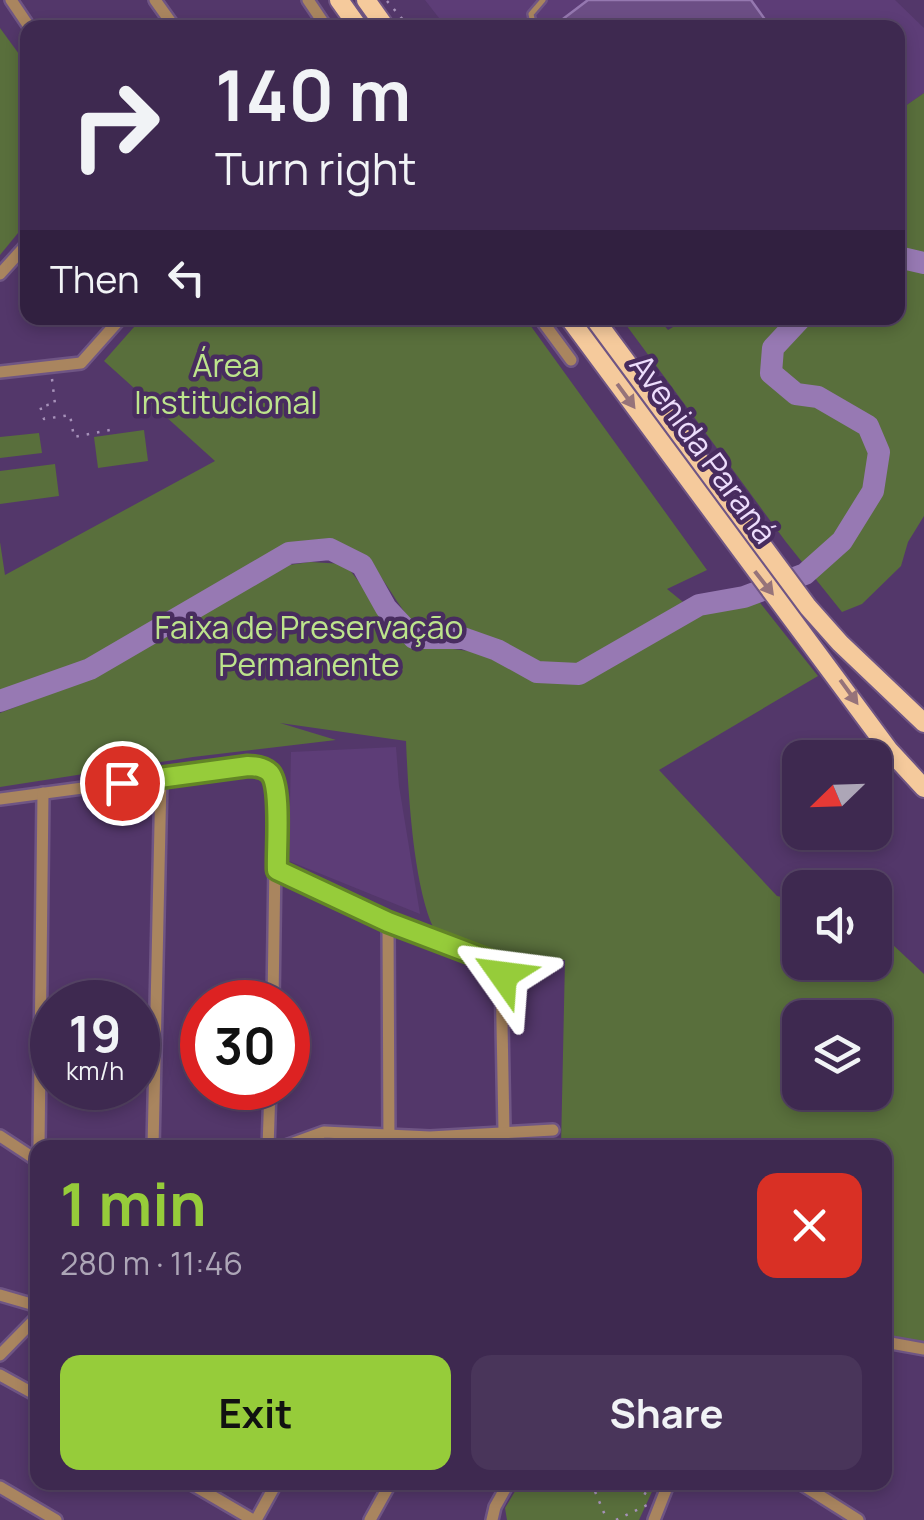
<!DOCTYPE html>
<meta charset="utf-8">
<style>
:root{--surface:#3e2950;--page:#49355a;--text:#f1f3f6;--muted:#ada6b7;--line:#574567;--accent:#96cc3a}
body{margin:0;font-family:Manrope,sans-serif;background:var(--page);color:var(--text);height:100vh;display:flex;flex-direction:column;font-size:38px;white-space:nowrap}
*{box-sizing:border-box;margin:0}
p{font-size:32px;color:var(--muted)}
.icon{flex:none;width:55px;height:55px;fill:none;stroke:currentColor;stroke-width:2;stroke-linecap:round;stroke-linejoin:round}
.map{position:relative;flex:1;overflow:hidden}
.details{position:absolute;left:30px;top:1140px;width:862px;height:350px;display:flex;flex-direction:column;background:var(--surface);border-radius:20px;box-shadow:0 5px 15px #0003,0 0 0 2px var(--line)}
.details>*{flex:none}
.guide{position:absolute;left:20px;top:20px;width:885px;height:305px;border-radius:20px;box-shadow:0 5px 15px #0003,0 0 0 2px var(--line);background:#3e2950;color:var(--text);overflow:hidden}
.needle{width:65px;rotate:247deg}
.buttons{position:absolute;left:782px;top:740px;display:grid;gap:20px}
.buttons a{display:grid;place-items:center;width:110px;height:110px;border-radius:20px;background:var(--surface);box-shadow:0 5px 15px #0003,0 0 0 2px var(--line);font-size:50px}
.speed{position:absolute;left:30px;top:980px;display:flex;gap:20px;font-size:50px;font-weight:700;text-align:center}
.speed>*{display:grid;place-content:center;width:130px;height:130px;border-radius:50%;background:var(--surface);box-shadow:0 5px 15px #0003,0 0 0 2px var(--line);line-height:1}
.speed small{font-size:25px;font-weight:400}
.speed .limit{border:15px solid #d22;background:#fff;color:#111}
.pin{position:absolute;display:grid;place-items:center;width:85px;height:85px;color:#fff;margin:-42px;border:5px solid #fff;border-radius:50%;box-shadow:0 2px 10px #0007}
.me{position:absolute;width:110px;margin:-55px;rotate:301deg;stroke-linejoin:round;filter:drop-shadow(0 0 8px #0008)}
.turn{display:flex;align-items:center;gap:35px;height:210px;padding:0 30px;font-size:45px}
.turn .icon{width:130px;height:130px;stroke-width:2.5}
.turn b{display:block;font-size:70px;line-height:85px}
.then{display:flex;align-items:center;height:95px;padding:0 30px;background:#0003;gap:20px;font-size:38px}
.round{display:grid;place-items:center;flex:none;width:105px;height:105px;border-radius:20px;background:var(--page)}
.headline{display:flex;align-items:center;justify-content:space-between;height:170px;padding:0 30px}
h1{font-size:60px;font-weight:700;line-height:75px;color:var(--accent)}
.button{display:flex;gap:20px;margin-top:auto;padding:20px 30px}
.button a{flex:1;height:115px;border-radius:20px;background:var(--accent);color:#111;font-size:40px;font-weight:700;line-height:115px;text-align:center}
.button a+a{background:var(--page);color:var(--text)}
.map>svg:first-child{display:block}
</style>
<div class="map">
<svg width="924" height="1520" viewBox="0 0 924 1520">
<rect width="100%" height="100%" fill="#53376a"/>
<g fill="#5d3d77">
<polygon points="425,0 895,0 924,28 924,93 898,111 898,28 446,27"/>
<polygon points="396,747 399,786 420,914 289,861 291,752"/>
</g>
<g fill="#596f3c" fill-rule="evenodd">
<polygon points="0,28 27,65 27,222 0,255"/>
<polygon points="924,93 924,516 908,542 901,566 862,604 842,612 786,542 621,318 658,318 668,330 688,318 898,318 898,111"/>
<path d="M142,318H525L707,570L667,589L688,606L575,666L539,664L470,629L419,631C368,568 372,524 276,549L86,660L0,692V542L5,575L215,461L104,361Z"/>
<polygon points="144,430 148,461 98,468 94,437"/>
<polygon points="39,433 42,453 0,458 0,437"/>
<polygon points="55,464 59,496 0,504 0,471"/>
<path d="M310,562L345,564L407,643L476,652L538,678L578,685L702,614L757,599L818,676L659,770L777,896L800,901V962H875V928L924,974V1342L885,1336V1148L561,1147L565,960L498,957L434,929C413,886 408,789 406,741L280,723L336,740L193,757L0,787V713L86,680L282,566ZM800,1018H875V1092H800Z"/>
<polygon points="520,1483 520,1482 656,1483 639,1520 507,1520 505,1508"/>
</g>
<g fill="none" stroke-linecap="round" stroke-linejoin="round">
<g stroke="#9779b3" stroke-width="22">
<polyline points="898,257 924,263"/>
<polyline points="0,701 90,669 289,553 330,549 362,565 386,608 414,638 463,638 497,650 537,672 579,674 699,605 744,597 805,574 842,541 873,491 879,452 868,426 818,397 796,394 771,373 773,348 801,318"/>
</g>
</g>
<polygon fill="#6c4e85" stroke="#9578b0" stroke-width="2.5" points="588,0 751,0 771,28 551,28"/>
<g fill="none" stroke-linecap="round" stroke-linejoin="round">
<g stroke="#6f5584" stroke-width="10">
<polyline id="service" points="534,28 531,14 543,0"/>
</g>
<g stroke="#6f5584" stroke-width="16">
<g id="minor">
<polyline points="11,0 30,28"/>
<polyline points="155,0 175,28"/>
<polyline points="308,0 327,28"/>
<polyline points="0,274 28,243"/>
<polyline points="540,318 571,360"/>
<polyline points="0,372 81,363 121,318"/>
<path d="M0,799L247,766C266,767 272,773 276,791L273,1002"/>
<polyline points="277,871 388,922 501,968 504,1131"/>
<polyline points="388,922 389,1148"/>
<polyline points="0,1136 38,1161"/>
<polyline points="39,1148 43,793"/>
<polyline points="153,1148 161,778"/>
<polyline points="268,1148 270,1088"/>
<polyline points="280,1148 324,1132 430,1137 553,1130"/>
<polyline points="0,1295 38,1306"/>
<polyline points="885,1342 924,1349"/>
<polyline points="0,1355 38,1316"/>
<polyline points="0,1375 38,1396"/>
<polyline points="188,1482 253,1520"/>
<polyline points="798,1482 858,1520"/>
<polyline points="0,1487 56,1520"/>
<polyline points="256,1520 277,1482"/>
<polyline points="370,1520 391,1482"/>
<polyline points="492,1520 495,1507 509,1482"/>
<polyline points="654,1520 669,1482"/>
</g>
</g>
<g stroke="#6f5584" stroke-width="22">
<g id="primary">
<polyline points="339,0 359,28"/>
<polyline points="366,0 386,28"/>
<polyline points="569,318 889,750 924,788"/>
<polyline points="594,318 808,607 840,643 924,723"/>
</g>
</g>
<g stroke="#a691b9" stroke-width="2.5" stroke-dasharray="2.5 8" stroke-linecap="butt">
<polyline points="387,1 410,28"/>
<polyline points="52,379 55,404 40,406 44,419 70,415 74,437 110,430"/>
<polyline points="591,1482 607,1520"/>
<polyline points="626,1482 651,1497"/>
<polyline points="616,1520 647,1505"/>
</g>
<use href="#service" stroke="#a9855f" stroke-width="5"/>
<use href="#minor" stroke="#a9855f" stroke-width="11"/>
<use href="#primary" stroke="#f5ca9c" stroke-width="18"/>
</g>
<defs><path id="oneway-solid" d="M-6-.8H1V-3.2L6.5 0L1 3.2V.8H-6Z" transform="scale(2.5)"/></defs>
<g fill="#96737a">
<use href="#oneway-solid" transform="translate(626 396) rotate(54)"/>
<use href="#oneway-solid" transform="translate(764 583) rotate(52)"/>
<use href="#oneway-solid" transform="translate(849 692) rotate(54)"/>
</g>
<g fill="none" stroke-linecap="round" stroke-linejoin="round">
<g stroke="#628526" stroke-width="25">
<path id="route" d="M122,783L248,766C256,766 264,767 270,773C282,787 276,850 277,870L388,922L496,963L502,968L503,975"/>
</g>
<use href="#route" stroke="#96cc3a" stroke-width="18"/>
</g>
<g text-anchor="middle" stroke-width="9" stroke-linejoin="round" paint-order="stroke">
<g font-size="32" fill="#bde48c" stroke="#482c5f">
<text x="226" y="377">Área<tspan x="226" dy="37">Institucional</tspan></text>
<text x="309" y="639">Faixa de Preservação<tspan x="309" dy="37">Permanente</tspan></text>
</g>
<g font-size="32" fill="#edddfc" stroke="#482c5f">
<text transform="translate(703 449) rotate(54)" y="11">Avenida Paraná</text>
</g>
</g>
</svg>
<div class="buttons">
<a><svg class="needle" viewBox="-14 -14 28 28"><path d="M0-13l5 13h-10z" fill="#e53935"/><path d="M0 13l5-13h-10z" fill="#ada6b7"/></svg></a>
<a><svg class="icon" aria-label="sound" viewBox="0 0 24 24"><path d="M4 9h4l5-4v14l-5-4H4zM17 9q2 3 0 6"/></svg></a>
<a><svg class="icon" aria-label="layers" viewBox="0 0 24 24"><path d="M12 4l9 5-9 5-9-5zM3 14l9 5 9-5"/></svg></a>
</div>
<div class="speed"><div>19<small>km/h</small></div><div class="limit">30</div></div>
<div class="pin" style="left:122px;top:783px;background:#d93025"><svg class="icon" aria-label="arrive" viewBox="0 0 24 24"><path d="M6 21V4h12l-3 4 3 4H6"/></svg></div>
<svg class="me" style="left:503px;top:975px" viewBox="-20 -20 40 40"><path d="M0-17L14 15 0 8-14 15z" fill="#96cc3a" stroke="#fff" stroke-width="4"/></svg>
<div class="guide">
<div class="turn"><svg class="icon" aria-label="right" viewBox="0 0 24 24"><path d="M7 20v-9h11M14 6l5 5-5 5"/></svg><div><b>140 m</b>Turn right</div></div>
<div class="then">Then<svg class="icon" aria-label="left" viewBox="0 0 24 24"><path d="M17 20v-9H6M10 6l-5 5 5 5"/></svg></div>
</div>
<section class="details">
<div class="headline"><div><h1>1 min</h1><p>280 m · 11:46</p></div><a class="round" style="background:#d93025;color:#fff"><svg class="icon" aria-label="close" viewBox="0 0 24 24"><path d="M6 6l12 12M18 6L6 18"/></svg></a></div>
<div class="button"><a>Exit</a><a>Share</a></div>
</section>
</div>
